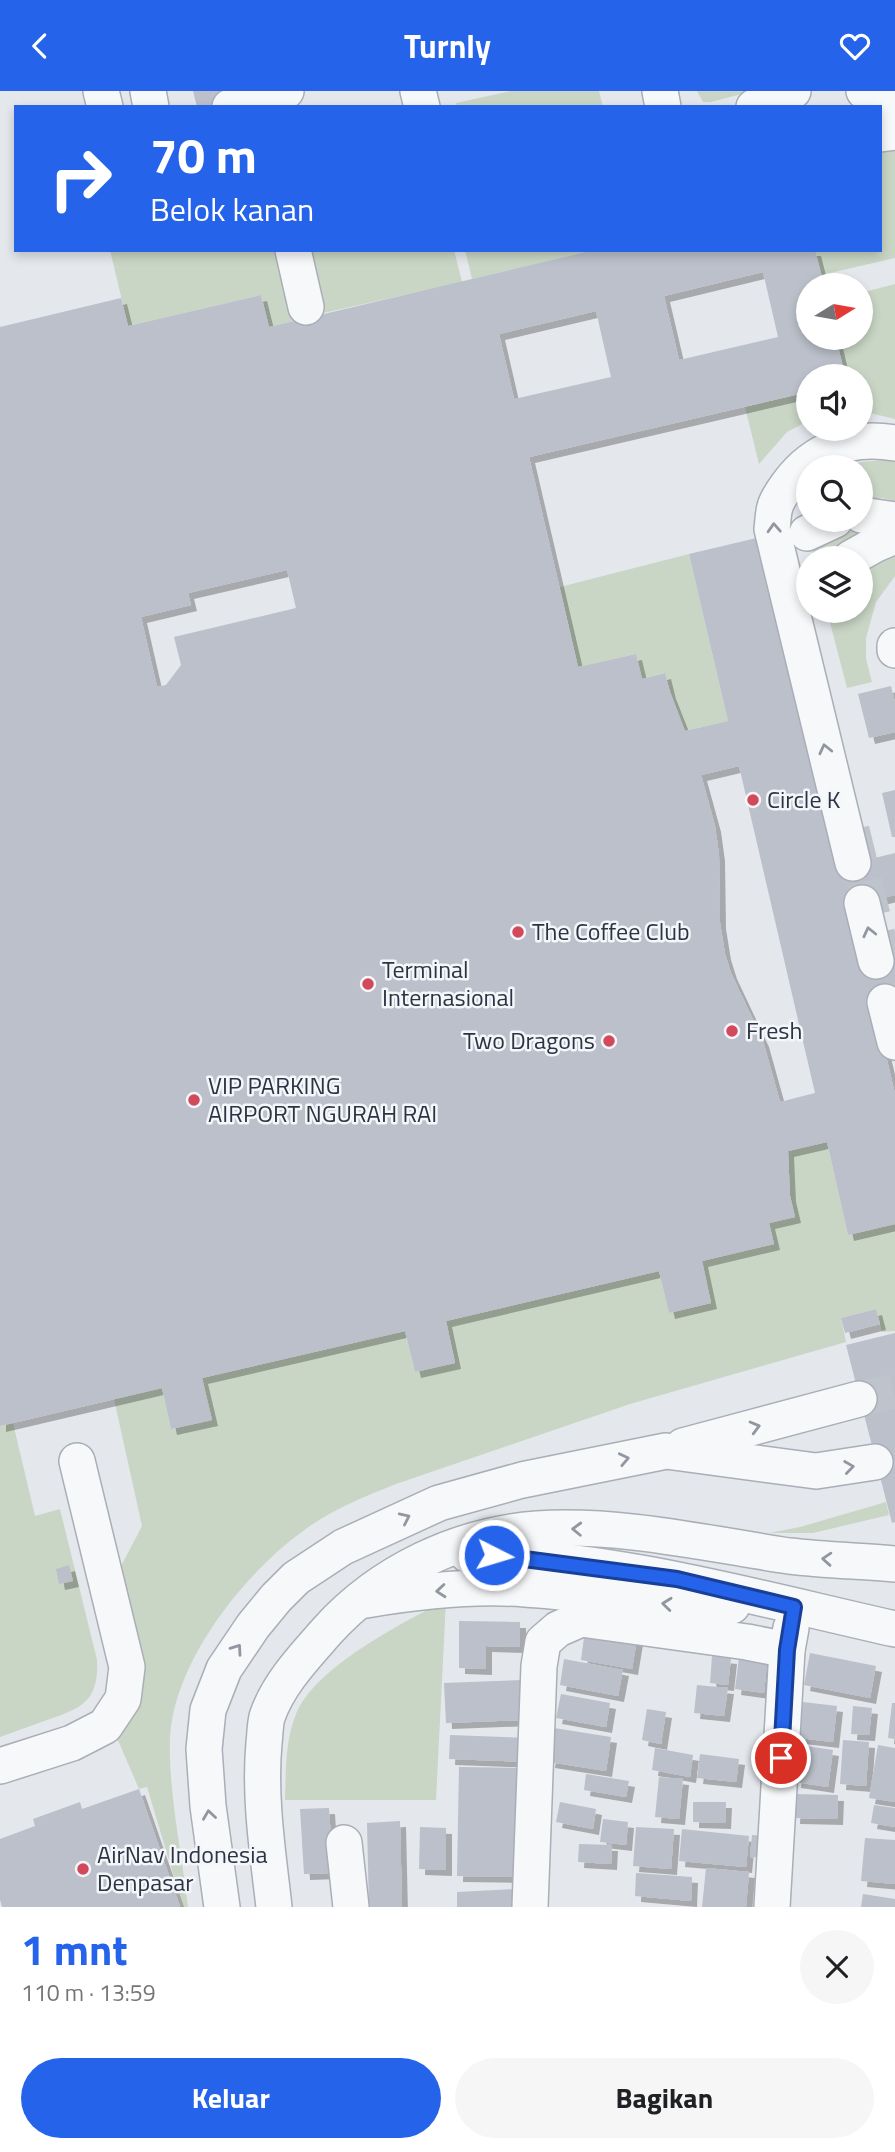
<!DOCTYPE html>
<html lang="id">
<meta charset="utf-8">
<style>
:root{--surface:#fff;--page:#f6f6f6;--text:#202124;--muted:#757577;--accent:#2563eb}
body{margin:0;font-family:"Titillium Web",sans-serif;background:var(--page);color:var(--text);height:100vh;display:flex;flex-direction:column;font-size:26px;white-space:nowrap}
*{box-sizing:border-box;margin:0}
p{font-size:23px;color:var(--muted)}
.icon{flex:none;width:38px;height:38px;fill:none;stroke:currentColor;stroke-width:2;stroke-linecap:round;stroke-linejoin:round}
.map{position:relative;height:1816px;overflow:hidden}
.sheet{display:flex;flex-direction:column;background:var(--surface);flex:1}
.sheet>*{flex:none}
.guide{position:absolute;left:14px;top:14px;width:868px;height:147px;border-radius:0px;box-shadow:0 4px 10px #0003;background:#2563eb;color:#fff;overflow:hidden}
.needle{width:46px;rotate:79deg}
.controls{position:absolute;left:796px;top:182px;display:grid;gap:14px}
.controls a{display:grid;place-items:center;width:77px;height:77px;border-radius:50%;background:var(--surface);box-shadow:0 4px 10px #0003;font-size:35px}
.pin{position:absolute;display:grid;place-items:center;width:60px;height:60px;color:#fff;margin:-30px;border:4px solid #fff;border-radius:50%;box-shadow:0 2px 7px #0007}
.me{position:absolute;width:77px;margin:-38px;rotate:95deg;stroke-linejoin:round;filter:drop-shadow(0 0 5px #0008)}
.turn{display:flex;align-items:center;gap:24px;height:147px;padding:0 21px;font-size:32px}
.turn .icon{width:91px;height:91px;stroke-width:2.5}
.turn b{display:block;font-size:49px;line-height:60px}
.round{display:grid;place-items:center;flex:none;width:74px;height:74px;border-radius:37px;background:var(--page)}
.summary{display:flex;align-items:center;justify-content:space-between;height:119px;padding:0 21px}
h1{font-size:42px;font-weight:700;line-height:52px;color:var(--accent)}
.cta{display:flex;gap:14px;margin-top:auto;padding:14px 21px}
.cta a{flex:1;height:80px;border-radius:42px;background:var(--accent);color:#fff;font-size:28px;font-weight:700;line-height:80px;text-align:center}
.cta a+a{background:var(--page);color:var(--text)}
header{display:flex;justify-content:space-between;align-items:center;height:91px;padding:0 21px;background:var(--accent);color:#fff;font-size:32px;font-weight:700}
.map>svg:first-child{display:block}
</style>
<header><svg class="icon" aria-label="back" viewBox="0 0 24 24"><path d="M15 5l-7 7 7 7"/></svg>Turnly<svg class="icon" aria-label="heart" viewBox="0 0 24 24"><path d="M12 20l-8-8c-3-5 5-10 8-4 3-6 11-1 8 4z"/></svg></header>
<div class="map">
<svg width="895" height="1816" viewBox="0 0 895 1816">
<defs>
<filter id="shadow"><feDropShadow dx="6" dy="6" stdDeviation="0" flood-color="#0004"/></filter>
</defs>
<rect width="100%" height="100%" fill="#e4e7ec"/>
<g fill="#c9d6c5">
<polygon points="511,0 599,0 603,16 457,16 456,12"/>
<polygon points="697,0 753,0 711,11 703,11"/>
<polygon points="895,57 895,167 821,184 815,159 880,159 880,59"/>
<polygon points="110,159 277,159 294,230 269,236 261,204 128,235"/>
<polygon points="305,159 454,159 462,191 319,223"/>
<polygon points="465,159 594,159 472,188"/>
<polygon points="895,193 895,328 861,320 861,285 845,285 836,247 861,247 861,202"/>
<polygon points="808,301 808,330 787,341 759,373 745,316"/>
<polygon points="886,369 895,371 895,410 882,407 861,409 861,376 848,376 860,371"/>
<path d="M875,435L841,453L824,467H813L812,461C833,446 850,439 875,435Z"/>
<polygon points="895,462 895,485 876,511 866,547 866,568 872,591 847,597 827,520 861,520 861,473"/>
<polygon points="689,463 728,630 685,640 664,582 642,588 636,563 578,576 560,496"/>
<path d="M827,1051L848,1144L895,1133V1240L882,1241L876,1218L841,1227L846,1251L630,1313L396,1393C366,1405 336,1417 310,1435C247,1478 174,1569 170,1647C168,1698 182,1764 188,1816H183L147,1696L139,1698L114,1640L119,1479L142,1435L114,1308L162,1297L171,1338L211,1329L202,1287L405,1240L415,1281L455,1272L446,1230L659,1180L669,1222L711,1212L702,1170L774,1153L769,1132L795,1126L790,1105L788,1060Z"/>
<path d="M13,1332L35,1425L60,1418L97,1569C99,1610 82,1617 47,1629C31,1635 16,1640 0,1646V1335Z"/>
<polygon points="886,1411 889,1424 813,1442 769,1442 800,1436"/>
<path d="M446,1509L436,1709H285C286,1680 285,1650 296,1623C316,1575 403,1532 446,1509Z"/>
</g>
<g fill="#bbc0ca" fill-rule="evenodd" filter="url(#shadow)">
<polygon points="193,0 254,0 255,5 209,16 197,16"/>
<path d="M594,159H815L824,194H808V247H836L845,285H808V301L529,366L578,576L636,563L642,588L665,582L670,602L685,640L728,630L689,463L765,445L842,775L895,762V804L851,815L865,873L895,866V909L874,914L895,1003V1133L848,1144L827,1051L788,1060L790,1105L795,1126L769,1132L774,1153L702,1170L711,1212L669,1222L659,1180L446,1230L455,1272L415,1281L405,1240L202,1287L212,1329L171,1338L162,1297L0,1335V236L121,207L128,235L261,204L269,236ZM763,181L778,246L679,269L664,205ZM596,220L611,286L514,308L499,243ZM287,479L296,517L174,546L181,574L166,594L157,596L141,526L191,514L188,502ZM739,675L815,1002L780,1011L763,950L731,882L725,863L720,832L719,764L715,735L701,684Z"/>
<polygon points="891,595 895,612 895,641 869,647 858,603"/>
<polygon points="895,699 895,746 892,746 882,702"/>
<polygon points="876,1218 880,1233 845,1242 841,1227"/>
<polygon points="895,1242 895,1431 892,1432 846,1254"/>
<polygon points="69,1474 73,1490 59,1493 56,1478"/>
<polygon points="459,1530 520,1531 520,1556 486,1555 486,1578 459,1577"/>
<polygon points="585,1539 637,1548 632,1578 581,1569"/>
<polygon points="740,1559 768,1563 764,1602 735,1598"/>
<polygon points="810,1562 876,1575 870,1607 804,1594"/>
<polygon points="712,1565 731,1567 728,1594 710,1592"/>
<polygon points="564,1568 623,1579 618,1605 560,1594"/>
<polygon points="522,1589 524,1629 446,1632 444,1592"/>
<polygon points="697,1594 728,1597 724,1625 694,1622"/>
<polygon points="561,1603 610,1612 606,1636 556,1627"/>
<polygon points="803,1611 837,1615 833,1651 799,1647"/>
<polygon points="892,1612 895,1612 895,1648 888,1647"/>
<polygon points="853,1615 872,1617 869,1644 851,1643"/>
<polygon points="647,1618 666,1621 661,1653 642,1649"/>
<polygon points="554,1637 611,1646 606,1680 549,1671"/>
<polygon points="450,1644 531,1647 530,1671 449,1668"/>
<polygon points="843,1649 869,1651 866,1695 840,1693"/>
<polygon points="800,1654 833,1659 828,1696 795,1691"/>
<polygon points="878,1654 895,1657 895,1711 869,1707"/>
<polygon points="655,1657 693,1664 690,1686 652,1679"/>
<polygon points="700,1663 739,1668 736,1691 697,1687"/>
<polygon points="459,1676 524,1677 521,1786 457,1785"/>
<polygon points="586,1683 629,1690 626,1706 584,1699"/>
<polygon points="659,1686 683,1688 679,1728 655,1726"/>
<polygon points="139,1698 180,1816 2,1816 0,1809 0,1748 35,1735 33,1728 80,1711 82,1718"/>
<polygon points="795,1703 838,1704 837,1728 794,1727"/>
<polygon points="560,1711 596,1718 593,1738 556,1731"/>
<polygon points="693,1711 726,1711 725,1732 693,1731"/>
<polygon points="874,1714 895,1717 895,1736 871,1732"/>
<polygon points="329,1717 333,1782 304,1783 300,1718"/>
<polygon points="603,1728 628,1731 626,1754 600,1751"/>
<polygon points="400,1730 402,1816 369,1816 367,1732"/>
<polygon points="420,1736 446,1737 446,1779 419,1778"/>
<polygon points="636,1736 674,1738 671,1778 633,1775"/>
<polygon points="682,1738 749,1745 746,1776 679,1770"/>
<polygon points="752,1744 764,1745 763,1767 750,1766"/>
<polygon points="865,1747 895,1749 895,1793 861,1790"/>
<polygon points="579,1753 612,1754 611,1773 578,1771"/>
<polygon points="706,1777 749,1781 746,1816 702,1816"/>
<polygon points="636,1782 692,1786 691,1810 635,1805"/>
<polygon points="516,1798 517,1816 457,1816 457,1801"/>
<polygon points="863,1803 895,1808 895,1816 861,1816"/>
</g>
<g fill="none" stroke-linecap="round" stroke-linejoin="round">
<g stroke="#bfc3cb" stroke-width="35" stroke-dasharray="35 18" stroke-linecap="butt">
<polyline points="852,739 895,915"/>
<polyline points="859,1308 895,1300"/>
</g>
<g stroke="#a9aeb7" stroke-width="38">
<g id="minor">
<polyline points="101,0 105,16"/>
<polyline points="148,0 151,16"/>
<polyline points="418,0 422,16"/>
<polyline points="660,0 663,16"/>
<polyline points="864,0 895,12"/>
<polyline points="230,16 276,6 286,0"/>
<polyline points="754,16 772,12 793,0"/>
<polyline points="880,43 895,41"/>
<polyline points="293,159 306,216"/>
<polyline points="861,424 895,429"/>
<polyline points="807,442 835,429"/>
<polyline points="851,467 876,453 895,445"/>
<polyline points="895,555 895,559"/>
<path d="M853,772L772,438C773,431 773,422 775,416C777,408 784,399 789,392C815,357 853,345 895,352"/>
<polyline points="862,812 876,870"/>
<polyline points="885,911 895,951"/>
<polyline points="683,1355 859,1308"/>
<path d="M468,1464C612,1466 756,1507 895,1538"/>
<path d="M366,1509C419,1500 472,1494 525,1498C594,1502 662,1518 732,1515"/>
<polyline points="0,1675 72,1652 105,1635 123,1608 127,1576 77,1370"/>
<polyline points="344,1752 351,1816"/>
<polyline points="222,1816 208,1715 204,1658 208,1619 224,1578 253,1535 276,1507 296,1487 343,1456 439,1412 522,1389 666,1360 816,1380 875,1371"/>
<path d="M274,1816C268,1763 259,1706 264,1652C265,1644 265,1634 267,1626C278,1593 305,1565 327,1540C380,1481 458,1444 537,1438C617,1432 710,1453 789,1465C824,1469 860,1470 895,1473"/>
<polyline points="530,1816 539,1575 543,1551 558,1538 581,1528 747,1551 787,1559"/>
<polyline points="772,1816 787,1559 791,1537"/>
</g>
</g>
<use href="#minor" stroke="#f7f8fa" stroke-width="35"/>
</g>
<defs><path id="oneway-chevron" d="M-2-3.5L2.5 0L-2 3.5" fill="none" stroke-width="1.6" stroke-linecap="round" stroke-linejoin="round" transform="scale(1.75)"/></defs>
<g stroke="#9196a0">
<use href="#oneway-chevron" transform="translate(774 437) rotate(-93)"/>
<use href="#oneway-chevron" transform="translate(825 658) rotate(-103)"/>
<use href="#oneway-chevron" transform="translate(869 841) rotate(-103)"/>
<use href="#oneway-chevron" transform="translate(755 1336) rotate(-15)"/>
<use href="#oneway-chevron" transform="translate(624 1368) rotate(-12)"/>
<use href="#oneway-chevron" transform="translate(849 1376) rotate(-8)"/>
<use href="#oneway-chevron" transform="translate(405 1427) rotate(-25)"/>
<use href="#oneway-chevron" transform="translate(577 1438) rotate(-178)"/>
<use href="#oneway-chevron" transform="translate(827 1468) rotate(-176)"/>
<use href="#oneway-chevron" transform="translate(441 1500) rotate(175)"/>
<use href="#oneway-chevron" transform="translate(667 1513) rotate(-174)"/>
<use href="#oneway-chevron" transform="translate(237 1558) rotate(-55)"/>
<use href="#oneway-chevron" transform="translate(209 1724) rotate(-98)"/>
</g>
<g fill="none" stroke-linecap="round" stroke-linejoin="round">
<g stroke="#184099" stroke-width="18">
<polyline id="route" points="494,1464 677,1488 794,1516 787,1559 781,1667"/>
</g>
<use href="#route" stroke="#2563eb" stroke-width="12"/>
</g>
<g fill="#d1495b" stroke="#f4f6f9" stroke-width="2.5">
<circle cx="753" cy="709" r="7"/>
<circle cx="518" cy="841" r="7"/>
<circle cx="368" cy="893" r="7"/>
<circle cx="732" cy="940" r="7"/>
<circle cx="609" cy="950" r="7"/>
<circle cx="194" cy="1009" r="7"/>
<circle cx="83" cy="1778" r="7"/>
</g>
<g text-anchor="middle" stroke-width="5" stroke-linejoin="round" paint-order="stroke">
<g font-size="24" fill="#2b3445" stroke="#f4f6f9" text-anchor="start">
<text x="767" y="717">Circle K</text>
<text x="532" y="849">The Coffee Club</text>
<text x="382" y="887">Terminal<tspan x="382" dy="28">Internasional</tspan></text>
<text x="746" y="948">Fresh</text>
<text x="595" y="958" text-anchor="end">Two Dragons</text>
<text x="208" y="1003">VIP PARKING<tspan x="208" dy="28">AIRPORT NGURAH RAI</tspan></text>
<text x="97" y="1772">AirNav Indonesia<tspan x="97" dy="28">Denpasar</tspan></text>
</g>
</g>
</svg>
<div class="controls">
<a><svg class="needle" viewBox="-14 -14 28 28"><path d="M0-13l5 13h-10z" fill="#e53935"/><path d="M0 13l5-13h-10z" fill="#757577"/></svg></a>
<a><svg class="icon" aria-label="sound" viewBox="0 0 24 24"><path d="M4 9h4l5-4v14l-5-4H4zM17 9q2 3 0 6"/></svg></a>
<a><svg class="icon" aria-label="search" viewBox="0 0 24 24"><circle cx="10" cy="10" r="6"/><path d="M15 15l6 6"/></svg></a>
<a><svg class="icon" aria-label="layers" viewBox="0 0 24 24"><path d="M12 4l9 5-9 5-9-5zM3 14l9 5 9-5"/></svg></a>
</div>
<div class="pin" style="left:781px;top:1667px;background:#d93025"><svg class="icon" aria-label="arrive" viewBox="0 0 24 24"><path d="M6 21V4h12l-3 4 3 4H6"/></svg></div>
<svg class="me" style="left:494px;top:1464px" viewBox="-20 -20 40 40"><circle r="17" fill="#2563eb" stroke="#fff" stroke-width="3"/><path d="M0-11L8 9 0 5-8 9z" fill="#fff"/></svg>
<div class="guide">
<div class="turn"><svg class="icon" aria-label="right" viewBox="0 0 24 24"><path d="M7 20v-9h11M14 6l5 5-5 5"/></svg><div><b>70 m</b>Belok kanan</div></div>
</div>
</div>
<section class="sheet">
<div class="summary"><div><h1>1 mnt</h1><p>110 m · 13:59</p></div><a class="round"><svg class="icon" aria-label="close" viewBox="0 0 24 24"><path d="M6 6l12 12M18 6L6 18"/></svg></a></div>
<div class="cta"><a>Keluar</a><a>Bagikan</a></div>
</section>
